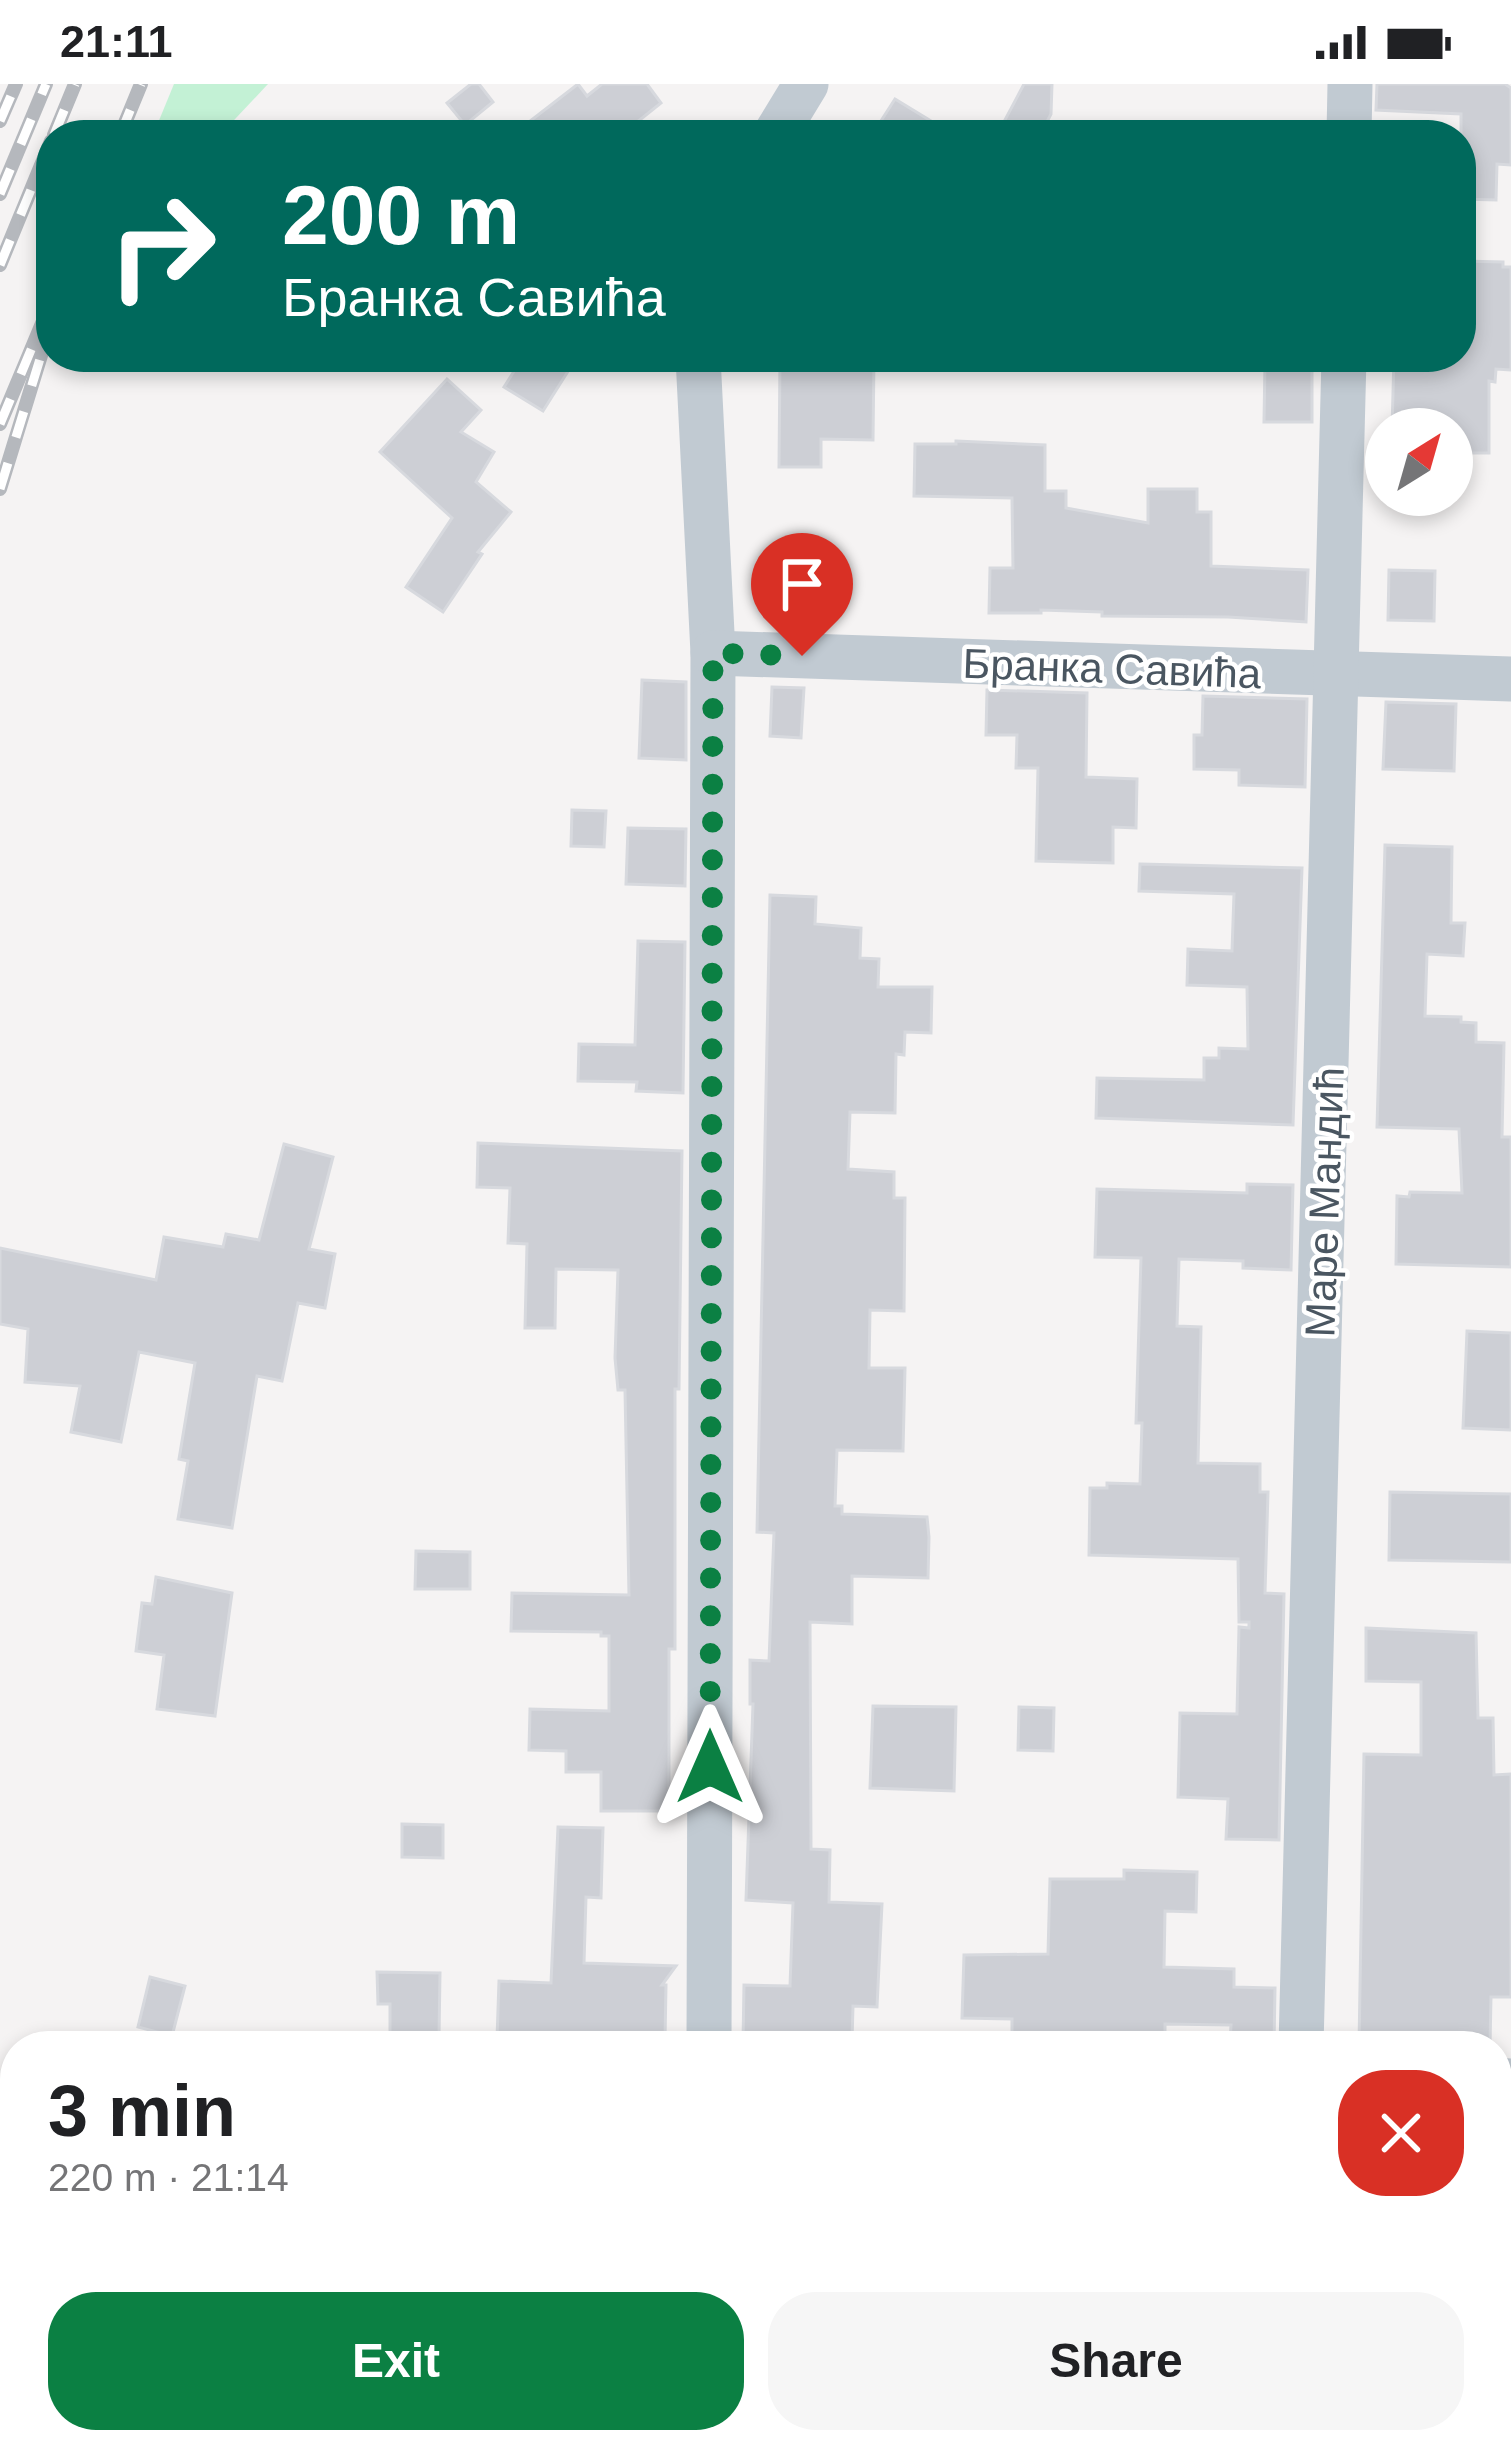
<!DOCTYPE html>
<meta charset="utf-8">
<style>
:root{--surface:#fff;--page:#f6f6f6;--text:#202124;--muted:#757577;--accent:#0b8043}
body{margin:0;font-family:Arial,sans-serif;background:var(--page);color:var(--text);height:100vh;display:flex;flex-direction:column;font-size:45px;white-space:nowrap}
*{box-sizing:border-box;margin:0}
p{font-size:39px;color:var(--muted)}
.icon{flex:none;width:66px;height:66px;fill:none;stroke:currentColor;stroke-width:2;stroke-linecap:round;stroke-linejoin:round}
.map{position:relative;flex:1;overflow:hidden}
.side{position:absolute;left:0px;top:1947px;width:1512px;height:423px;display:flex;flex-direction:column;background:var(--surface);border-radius:48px 48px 0 0;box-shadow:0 6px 18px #0003}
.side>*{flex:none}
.banner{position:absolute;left:36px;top:36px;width:1440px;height:252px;border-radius:48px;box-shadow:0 6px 18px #0003;background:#00695c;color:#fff;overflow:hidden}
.needle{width:78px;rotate:37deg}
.tools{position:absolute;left:1365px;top:324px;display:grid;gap:24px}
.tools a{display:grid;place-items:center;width:108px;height:108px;border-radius:50%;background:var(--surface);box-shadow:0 6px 18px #0003;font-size:60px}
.pin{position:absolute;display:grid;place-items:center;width:102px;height:102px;color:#fff;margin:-123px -51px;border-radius:50% 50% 50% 0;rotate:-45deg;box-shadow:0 0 12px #0007}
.pin .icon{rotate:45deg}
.me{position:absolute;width:132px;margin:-66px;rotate:0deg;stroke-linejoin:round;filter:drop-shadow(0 0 9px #0008)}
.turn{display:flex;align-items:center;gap:42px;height:252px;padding:0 48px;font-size:54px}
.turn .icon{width:156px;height:156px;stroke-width:2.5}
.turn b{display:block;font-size:84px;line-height:102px}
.round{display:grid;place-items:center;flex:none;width:126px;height:126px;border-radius:48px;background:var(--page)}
.summary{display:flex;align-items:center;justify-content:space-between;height:204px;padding:0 48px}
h1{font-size:72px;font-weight:600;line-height:90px}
.cta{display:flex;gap:24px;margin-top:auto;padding:24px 48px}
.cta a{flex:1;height:138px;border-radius:48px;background:var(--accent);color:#fff;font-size:48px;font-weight:600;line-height:138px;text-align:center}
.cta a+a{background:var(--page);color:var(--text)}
.status{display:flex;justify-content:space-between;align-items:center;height:84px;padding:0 60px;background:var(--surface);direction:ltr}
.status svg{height:33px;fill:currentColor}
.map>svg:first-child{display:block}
</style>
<div class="status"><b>21:11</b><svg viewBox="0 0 49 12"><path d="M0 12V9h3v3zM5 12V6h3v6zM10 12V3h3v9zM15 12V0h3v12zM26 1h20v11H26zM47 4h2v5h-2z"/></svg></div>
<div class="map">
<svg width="1511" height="2369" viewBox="0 0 1511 2369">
<rect width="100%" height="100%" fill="#f5f3f3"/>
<polygon fill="#c3f1d5" points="174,0 268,0 220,51 153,51"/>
<g fill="#cdcfd5" stroke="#d7d9de" stroke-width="3">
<polygon points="471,0 479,0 493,18 465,41 447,19"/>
<polygon points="578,0 587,12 602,0 647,0 661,19 621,51 512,51"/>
<polygon points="1024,0 1052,0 1051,30 1040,51 997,51"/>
<polygon points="1377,0 1505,0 1511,4 1511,81 1497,80 1496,116 1461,115 1461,30 1376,26"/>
<polygon points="895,15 954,51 872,51"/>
<polygon points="1461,177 1503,178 1503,183 1511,183 1511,286 1496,285 1495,298 1489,297 1489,369 1452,369 1452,345 1392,345 1394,273 1461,273"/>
<polygon points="523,273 577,273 543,327 504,303"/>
<polygon points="780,273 874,273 873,356 821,355 821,383 779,383"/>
<polygon points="1265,278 1312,279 1312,338 1264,338"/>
<polygon points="447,295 481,326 461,348 494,368 476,398 511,428 478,468 482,470 443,528 406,503 452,434 380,368"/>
<polygon points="956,357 1045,361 1045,407 1066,407 1066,424 1148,439 1148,405 1197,405 1197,428 1211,428 1211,482 1308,486 1306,538 1228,533 1102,532 1102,528 1041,526 1041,529 989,529 990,484 1013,484 1012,414 914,412 915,360 956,360"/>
<polygon points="775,464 819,464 819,527 775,526"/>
<polygon points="1389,486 1435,487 1434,537 1388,536"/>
<polygon points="642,596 686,598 686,676 639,674"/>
<polygon points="772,603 804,604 801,654 770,652"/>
<polygon points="987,606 1087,609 1086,693 1137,695 1136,744 1113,743 1113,779 1036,777 1038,684 1016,684 1017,651 986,651"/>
<polygon points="1203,612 1307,615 1305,703 1239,701 1239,686 1194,685 1194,651 1202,651"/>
<polygon points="1386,618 1456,620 1454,687 1383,685"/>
<polygon points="572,726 606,727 604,763 571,762"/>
<polygon points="628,744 686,745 685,802 626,800"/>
<polygon points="1385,761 1452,763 1451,839 1465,839 1463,872 1427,870 1425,932 1461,933 1461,938 1476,939 1476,958 1504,959 1502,1053 1511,1053 1511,1183 1396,1180 1397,1112 1409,1113 1410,1108 1462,1109 1459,1045 1377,1043"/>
<polygon points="1140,780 1302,784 1293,1041 1096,1034 1097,994 1204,996 1204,974 1219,974 1219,964 1248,965 1247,903 1187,901 1188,865 1232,867 1234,810 1139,807"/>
<polygon points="770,811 816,813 815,840 861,844 860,874 879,875 878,903 932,903 931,949 905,948 904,971 896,970 895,1029 850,1028 848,1085 894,1088 894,1114 905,1114 904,1227 870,1226 869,1284 905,1284 903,1367 837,1366 835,1422 842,1422 842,1430 927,1433 929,1453 928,1494 852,1492 852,1540 810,1538 811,1765 830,1766 829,1818 882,1820 877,1923 853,1922 852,1957 831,1957 831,1961 743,1959 744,1901 790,1902 793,1819 746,1816 753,1620 750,1620 750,1576 769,1577 774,1449 757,1448"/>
<polygon points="638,857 685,858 683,1009 636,1007 637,998 578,997 579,960 635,961"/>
<polygon points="478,1059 682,1067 679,1305 675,1305 675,1565 669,1565 669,1727 601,1727 601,1688 566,1688 566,1667 529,1666 530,1625 609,1627 609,1552 601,1552 601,1548 511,1547 512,1509 629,1511 625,1306 618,1306 615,1274 618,1186 556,1185 555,1244 525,1244 527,1160 508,1159 510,1104 477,1103"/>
<polygon points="284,1060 333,1073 309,1165 335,1170 325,1224 298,1219 282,1297 257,1292 232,1444 178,1435 188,1377 179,1375 195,1279 139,1268 121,1358 71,1348 80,1302 25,1298 28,1245 0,1240 0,1164 156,1196 164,1153 223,1163 226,1150 259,1156"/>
<polygon points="1247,1100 1293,1101 1291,1186 1243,1184 1243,1177 1179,1175 1177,1242 1201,1243 1198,1379 1260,1380 1260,1408 1268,1408 1265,1509 1284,1510 1279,1756 1226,1755 1228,1715 1178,1713 1180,1629 1237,1630 1239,1543 1249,1544 1249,1538 1239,1538 1238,1475 1089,1471 1090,1404 1107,1404 1107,1399 1140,1400 1142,1339 1136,1339 1141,1174 1095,1173 1097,1105 1247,1109"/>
<polygon points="1467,1247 1511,1249 1511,1346 1463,1344"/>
<polygon points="1390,1408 1511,1410 1511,1478 1389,1476"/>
<polygon points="416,1467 470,1468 470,1505 415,1505"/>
<polygon points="156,1493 232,1509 215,1632 157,1625 164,1571 136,1567 142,1519 152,1520"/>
<polygon points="1366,1544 1476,1549 1478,1634 1493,1634 1494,1691 1511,1690 1511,1913 1491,1913 1490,1962 1359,1962 1364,1670 1421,1671 1421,1598 1366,1597"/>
<polygon points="873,1622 956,1623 954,1707 870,1704"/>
<polygon points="1019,1623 1054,1624 1053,1667 1018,1666"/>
<polygon points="402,1740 443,1741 443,1774 402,1773"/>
<polygon points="558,1743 603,1744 601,1814 586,1813 584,1879 676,1882 662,1901 666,1901 665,1956 497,1955 499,1897 551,1899"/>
<polygon points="1124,1786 1197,1788 1196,1828 1165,1827 1164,1883 1234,1885 1234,1903 1275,1904 1274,1962 1230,1962 1231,1941 1165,1940 1165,1962 1012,1962 1012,1935 962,1934 964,1871 1048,1870 1050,1795 1124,1795"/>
<polygon points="377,1888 440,1889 439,1953 390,1952 390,1920 378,1920"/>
<polygon points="150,1893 185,1902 172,1952 138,1943"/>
</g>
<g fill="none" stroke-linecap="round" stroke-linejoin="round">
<g stroke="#c1cad2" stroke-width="45">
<polyline points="775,51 806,0"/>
<polyline points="1349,51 1350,0"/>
<polyline points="698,273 713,569 709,1962"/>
<polyline points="713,569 1511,595"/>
<polyline points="1301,1962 1344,273"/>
<polyline points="1497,1996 1511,1997"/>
<polyline points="704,2369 705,2355"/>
<polyline points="1298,2369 1298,2355"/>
</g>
<g stroke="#b5b8bd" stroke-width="14">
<g id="rail">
<polyline points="0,37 16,0"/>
<polyline points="54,51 75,0"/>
<polyline points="120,51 141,0"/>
<polyline points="0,110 46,0"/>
<polyline points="0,181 51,57"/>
<polyline points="0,340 51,218"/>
<polyline points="0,405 51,239"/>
</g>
</g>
<use href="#rail" stroke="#fff" stroke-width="9" stroke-dasharray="27" stroke-linecap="butt"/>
</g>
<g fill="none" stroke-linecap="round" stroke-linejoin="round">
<polyline stroke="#0b8043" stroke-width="21" stroke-dasharray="0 37.8" points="710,1683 713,569 802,572"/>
</g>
<g text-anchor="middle" stroke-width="9" stroke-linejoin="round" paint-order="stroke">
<g font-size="42" fill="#4a5661" stroke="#fff">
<text transform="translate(1112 584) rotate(2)" y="15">Бранка Савића</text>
<text transform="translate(1324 1118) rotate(-88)" y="15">Маре Мандић</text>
</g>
</g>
</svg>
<div class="tools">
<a><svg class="needle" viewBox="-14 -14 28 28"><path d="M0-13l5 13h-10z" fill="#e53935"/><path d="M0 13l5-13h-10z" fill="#757577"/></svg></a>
</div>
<div class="pin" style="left:802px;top:572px;background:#d93025"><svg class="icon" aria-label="arrive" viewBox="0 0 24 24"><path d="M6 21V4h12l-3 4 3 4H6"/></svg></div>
<svg class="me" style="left:710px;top:1683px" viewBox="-20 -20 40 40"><path d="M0-17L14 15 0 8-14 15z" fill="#0b8043" stroke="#fff" stroke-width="4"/></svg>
<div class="banner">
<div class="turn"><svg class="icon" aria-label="right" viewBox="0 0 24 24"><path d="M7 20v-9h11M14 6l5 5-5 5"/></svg><div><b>200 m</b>Бранка Савића</div></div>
</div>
<section class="side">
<div class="summary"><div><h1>3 min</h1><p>220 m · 21:14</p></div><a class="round" style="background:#d93025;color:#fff"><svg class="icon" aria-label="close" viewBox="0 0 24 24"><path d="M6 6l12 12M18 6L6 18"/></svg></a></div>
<div class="cta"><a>Exit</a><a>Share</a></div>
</section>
</div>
